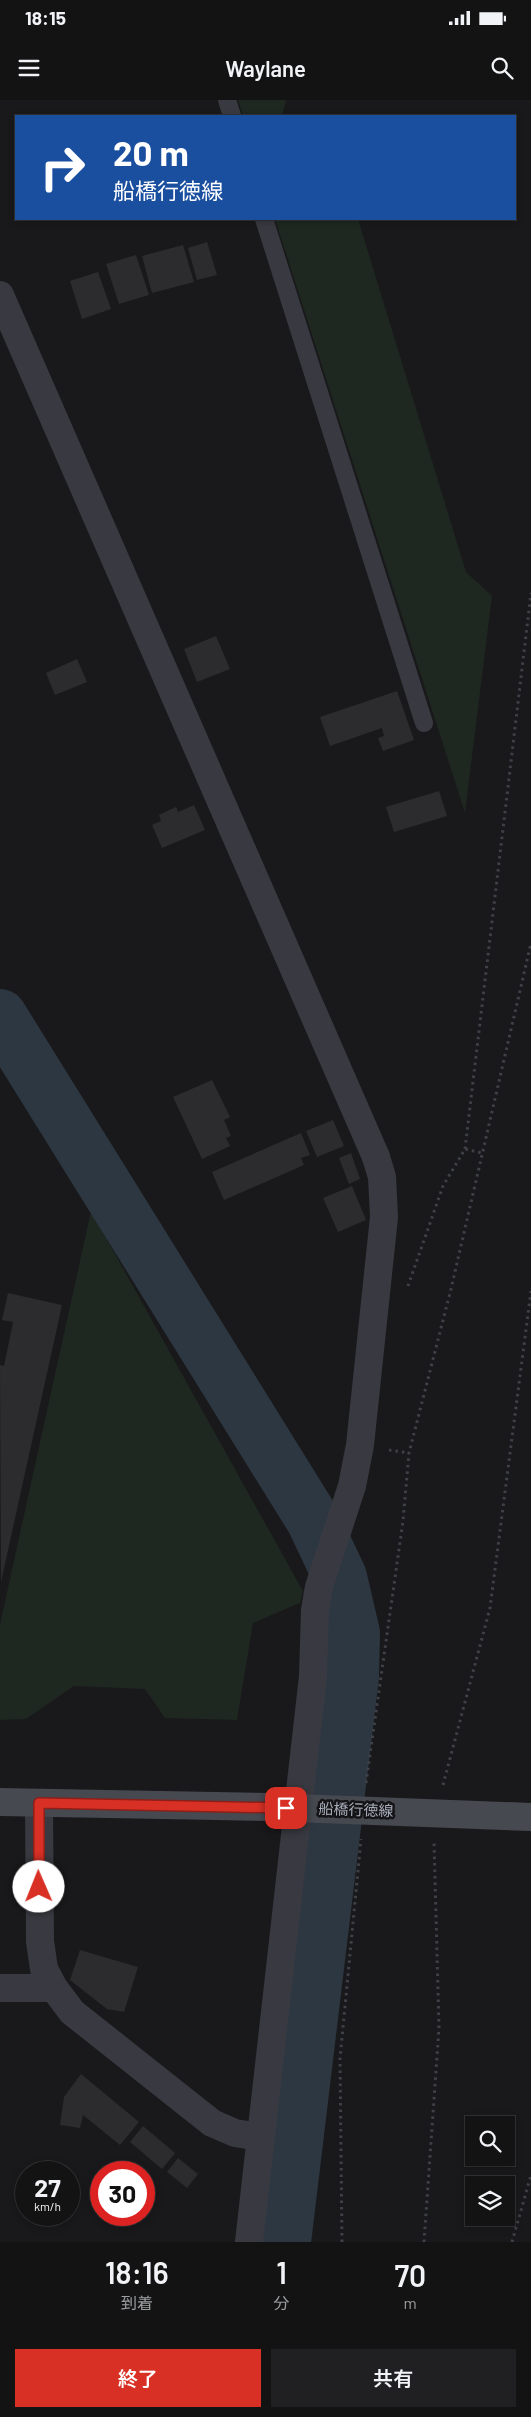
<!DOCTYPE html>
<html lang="ja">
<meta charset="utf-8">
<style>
:root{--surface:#131314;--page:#202022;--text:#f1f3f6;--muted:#9d9ea0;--line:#323234;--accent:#d93025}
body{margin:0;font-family:Barlow,"Noto Sans JP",sans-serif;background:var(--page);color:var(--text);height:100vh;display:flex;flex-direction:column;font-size:19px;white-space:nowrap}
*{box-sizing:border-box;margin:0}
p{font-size:16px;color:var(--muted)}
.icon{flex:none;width:28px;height:28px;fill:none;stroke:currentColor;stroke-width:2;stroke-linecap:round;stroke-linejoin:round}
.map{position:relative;height:2142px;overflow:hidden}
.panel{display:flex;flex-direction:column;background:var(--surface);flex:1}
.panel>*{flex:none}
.banner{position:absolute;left:15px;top:15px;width:501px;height:105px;border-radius:0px;box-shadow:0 2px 8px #0003,0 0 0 1px var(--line);background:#1a4fa0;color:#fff;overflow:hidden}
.tools{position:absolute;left:465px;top:2016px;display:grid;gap:10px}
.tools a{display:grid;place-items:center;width:50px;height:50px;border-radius:0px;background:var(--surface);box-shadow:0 2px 8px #0003,0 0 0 1px var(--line);font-size:25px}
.speed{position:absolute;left:15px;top:2061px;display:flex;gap:10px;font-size:25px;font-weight:700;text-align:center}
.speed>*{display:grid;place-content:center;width:65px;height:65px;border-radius:50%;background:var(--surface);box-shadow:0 2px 8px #0003,0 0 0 1px var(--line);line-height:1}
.speed small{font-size:12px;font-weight:400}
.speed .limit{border:8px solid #d22;background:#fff;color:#111}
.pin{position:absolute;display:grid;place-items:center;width:42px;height:42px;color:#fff;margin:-21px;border-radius:10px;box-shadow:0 2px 8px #0006}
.me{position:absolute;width:55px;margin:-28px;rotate:359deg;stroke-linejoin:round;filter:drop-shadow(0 0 4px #0008)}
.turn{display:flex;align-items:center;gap:18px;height:105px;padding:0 15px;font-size:22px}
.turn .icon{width:65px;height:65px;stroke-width:2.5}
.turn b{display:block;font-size:35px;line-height:42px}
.eta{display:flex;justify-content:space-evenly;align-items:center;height:85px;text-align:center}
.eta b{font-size:30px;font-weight:600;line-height:35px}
.button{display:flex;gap:10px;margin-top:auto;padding:10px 15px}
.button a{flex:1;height:58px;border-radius:0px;background:var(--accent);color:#fff;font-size:20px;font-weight:600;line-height:58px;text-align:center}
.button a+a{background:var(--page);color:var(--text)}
.status{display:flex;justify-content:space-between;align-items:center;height:35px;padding:0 25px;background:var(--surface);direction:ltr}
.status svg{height:14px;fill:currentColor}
header{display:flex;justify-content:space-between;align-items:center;height:65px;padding:0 15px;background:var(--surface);font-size:22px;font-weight:600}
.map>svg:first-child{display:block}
</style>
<div class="status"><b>18:15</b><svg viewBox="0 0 49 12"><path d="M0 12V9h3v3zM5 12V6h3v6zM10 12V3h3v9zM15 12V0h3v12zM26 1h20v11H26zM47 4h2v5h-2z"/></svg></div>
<header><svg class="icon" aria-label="menu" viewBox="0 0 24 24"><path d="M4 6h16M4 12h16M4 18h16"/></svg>Waylane<svg class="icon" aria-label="search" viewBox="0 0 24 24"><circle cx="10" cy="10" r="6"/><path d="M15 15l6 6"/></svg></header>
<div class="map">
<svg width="531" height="2142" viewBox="0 0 531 2142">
<rect width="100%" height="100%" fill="#19191b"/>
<g fill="#1e2720">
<polygon points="238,0 286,0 282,16 243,16"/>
<polygon points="275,119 358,119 466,472 492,496 465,713"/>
<polygon points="91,1111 303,1491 300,1503 253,1523 237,1620 165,1618 145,1589 74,1586 26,1619 0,1620 0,1524"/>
</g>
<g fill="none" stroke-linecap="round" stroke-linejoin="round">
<polyline stroke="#2d3741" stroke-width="54" points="0,916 313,1420 340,1477 353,1533 352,1576 284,2142"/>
</g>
<g fill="#2c2c2f">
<polygon points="207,142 217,175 197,180 188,148"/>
<polygon points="183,145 194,182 152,193 142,156"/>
<polygon points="136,155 149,195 119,204 106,164"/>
<polygon points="98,172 111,209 82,219 70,181"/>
<polygon points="216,536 230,569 197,582 184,549"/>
<polygon points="77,559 87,582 55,595 46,573"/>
<polygon points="397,591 414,640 383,651 378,638 384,636 382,628 330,646 320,617"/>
<polygon points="439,691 447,716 394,732 386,707"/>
<polygon points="194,705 205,730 162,748 152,725 161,721 159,715 176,707 178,712"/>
<polygon points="212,980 230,1017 224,1020 231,1036 226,1038 230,1046 202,1059 173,997"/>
<polygon points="333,1020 344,1046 317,1057 306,1031"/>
<polygon points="301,1033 310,1055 301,1058 304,1065 224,1100 212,1072"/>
<polygon points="351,1053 360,1079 349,1084 339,1058"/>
<polygon points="352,1086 366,1120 338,1132 323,1098"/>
<polygon points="8,1193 62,1205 1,1482 0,1265 4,1266 13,1222 2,1220"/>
<polygon points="80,1850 138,1867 124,1912 107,1909 70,1880"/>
<polygon points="81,1974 139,2022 120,2045 83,2015 80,2028 60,2025 64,1997"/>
<polygon points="143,2026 175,2053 162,2069 130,2042"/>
<polygon points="178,2058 198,2074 187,2088 167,2072"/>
</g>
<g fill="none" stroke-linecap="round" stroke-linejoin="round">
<g stroke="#3f4148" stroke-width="3" stroke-dasharray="2.5 4" stroke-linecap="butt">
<polyline points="465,1049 531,493"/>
<polyline points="408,1186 443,1086 465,1049 482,1053"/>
<polyline points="389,1350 409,1353"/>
<polyline points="366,1683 403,1421 409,1353 451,1189 531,843"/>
<polyline points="443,1685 490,1508 531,1191"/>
<polyline points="342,2142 340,1959 361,1739"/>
<polyline points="424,2142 439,1928 434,1741"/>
<polyline points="512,2142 531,2075"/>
</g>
<g stroke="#393a41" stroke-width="18">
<polyline points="227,0 232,16"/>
<polyline points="264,119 424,623"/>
</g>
<g stroke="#393a41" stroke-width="28">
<polyline points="39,1703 40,1841 44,1869 54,1888 72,1912 212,2023 235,2033 260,2037"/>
<polyline points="0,1888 54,1888"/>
<polyline points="249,2142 313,1576 315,1510 319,1487 352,1386 360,1345 384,1117 382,1077 376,1057"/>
</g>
<polyline stroke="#393a41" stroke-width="28" points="0,195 376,1057"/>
<g stroke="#474951" stroke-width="28">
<polyline points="0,1702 268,1707"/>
<polyline points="374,1711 531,1717"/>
</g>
<polyline stroke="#474951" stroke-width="28" points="268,1707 374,1711"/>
</g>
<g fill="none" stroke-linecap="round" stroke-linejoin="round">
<g stroke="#8d1f18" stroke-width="12">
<polyline id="route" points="39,1787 39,1703 286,1708"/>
</g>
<use href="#route" stroke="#d93025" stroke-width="9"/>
</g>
<g text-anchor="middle" stroke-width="5" stroke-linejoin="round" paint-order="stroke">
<g font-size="15" fill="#aaafbc" stroke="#141416">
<text transform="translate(356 1710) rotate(2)" y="5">船橋行徳線</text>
</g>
</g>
</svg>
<div class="tools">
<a><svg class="icon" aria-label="search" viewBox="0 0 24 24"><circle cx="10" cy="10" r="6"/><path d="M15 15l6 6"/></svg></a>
<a><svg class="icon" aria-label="layers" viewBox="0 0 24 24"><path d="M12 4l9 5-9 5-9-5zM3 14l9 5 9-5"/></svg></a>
</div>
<div class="speed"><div>27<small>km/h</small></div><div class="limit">30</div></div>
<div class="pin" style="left:286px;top:1708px;background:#d93025"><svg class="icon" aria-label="arrive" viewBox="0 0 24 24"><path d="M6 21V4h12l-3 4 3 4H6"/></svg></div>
<svg class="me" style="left:39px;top:1787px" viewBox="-20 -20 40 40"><circle r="19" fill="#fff"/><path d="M0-13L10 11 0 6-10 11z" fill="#d93025"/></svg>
<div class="banner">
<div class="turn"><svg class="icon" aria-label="right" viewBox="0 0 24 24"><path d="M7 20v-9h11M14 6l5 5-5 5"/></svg><div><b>20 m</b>船橋行徳線</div></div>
</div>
</div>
<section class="panel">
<div class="eta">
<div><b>18:16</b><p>到着</p></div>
<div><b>1</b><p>分</p></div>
<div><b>70</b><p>m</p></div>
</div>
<div class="button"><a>終了</a><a>共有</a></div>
</section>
